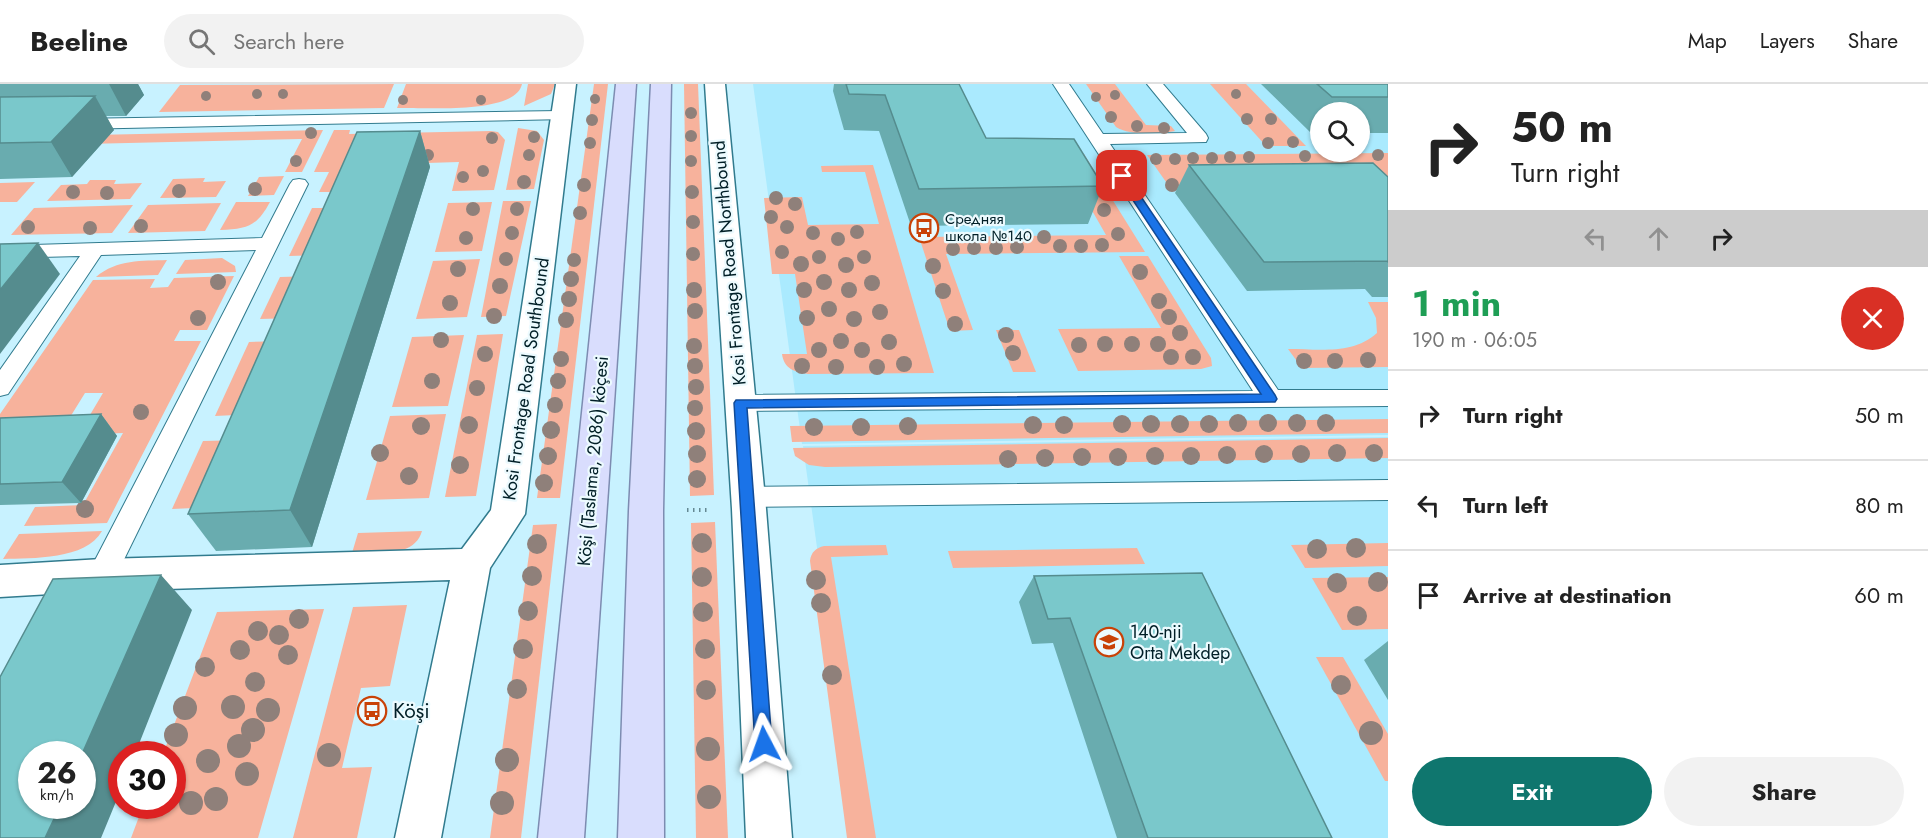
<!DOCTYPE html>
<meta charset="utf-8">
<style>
:root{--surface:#fff;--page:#f2f2f2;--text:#222;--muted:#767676;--line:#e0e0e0;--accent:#0f766e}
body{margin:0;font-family:Jost,sans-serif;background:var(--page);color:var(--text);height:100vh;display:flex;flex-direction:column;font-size:22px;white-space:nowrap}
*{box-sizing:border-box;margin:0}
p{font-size:20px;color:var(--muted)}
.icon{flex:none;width:33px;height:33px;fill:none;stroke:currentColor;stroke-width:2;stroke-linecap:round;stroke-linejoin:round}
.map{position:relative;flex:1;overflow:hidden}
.sheet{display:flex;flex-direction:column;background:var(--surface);width:540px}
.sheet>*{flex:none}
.top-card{background:#fff;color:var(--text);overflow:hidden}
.tools{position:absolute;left:1310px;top:18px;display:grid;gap:12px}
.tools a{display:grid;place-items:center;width:60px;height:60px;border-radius:50%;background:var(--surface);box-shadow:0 2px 4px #0004;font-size:30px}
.speed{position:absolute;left:18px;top:657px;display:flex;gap:12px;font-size:30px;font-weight:700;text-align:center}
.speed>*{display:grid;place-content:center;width:78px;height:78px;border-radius:50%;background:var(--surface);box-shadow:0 2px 4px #0004;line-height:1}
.speed small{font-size:15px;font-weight:400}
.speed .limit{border:9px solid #d22;background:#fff;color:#111}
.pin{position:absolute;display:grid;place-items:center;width:51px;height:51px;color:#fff;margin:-26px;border-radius:12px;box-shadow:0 3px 9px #0006}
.me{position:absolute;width:66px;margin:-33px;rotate:356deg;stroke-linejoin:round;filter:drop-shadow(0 0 4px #0008)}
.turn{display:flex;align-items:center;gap:21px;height:126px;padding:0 24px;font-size:27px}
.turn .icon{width:78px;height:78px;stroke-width:2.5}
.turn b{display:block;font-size:42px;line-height:51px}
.lanes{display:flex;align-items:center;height:57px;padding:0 24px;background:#0003;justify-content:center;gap:30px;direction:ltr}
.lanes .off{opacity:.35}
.round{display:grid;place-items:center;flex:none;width:63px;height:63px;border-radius:32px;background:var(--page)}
.overview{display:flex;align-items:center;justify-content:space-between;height:102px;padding:0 24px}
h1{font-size:36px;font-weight:700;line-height:45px;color:#1e9e55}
.primary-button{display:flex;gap:12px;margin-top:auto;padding:12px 24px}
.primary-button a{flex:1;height:69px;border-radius:36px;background:var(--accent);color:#fff;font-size:24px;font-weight:700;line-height:69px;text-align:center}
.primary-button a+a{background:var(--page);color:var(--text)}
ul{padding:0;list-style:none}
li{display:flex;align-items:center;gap:18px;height:90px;padding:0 24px;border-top:2px solid var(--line)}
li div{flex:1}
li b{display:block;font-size:22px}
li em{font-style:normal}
header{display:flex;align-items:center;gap:36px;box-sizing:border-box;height:84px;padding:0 30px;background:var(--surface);border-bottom:2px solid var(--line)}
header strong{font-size:28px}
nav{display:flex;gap:33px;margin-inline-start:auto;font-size:21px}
.search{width:420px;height:54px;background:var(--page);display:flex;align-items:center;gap:15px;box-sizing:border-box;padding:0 21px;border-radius:33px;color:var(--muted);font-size:22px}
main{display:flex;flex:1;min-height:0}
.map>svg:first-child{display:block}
</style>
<header>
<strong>Beeline</strong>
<div class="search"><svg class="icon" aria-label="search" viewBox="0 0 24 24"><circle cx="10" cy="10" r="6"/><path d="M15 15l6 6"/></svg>Search here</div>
<nav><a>Map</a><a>Layers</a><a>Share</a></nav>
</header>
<main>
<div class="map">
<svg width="1388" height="754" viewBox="0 0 1388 754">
<rect width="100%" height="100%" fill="#c8f2ff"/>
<g fill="#aaeafe" fill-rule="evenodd">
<path d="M753,0H1388V351L802,360ZM1320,28H1359V68H1320Z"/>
<polygon points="1388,353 1388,754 857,754 803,362"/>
</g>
<g fill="#f7b29c">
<polygon points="394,0 384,24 159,28 180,1"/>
<path d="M406,0H522C516,31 423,23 397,24Z"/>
<polygon points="528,0 555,0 551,10 524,22"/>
<polygon points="594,0 608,0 560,414 537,414"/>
<polygon points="684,0 698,0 714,411 690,412"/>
<path d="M1086,0H1115L1146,41L1171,42L1175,47C1159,50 1130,52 1116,43Z"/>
<polygon points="1210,0 1246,0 1306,62 1266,62"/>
<polygon points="518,44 537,47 544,56 534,105 506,106"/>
<polygon points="323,46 302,88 285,88 302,55 0,62 0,53"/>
<polygon points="334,46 350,46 349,50 491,47 498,48 505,56 494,106 452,107 459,78 361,81 350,108 319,108 329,88 314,88"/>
<polygon points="1388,69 1388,128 1363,103 1171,105 1147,71"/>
<polygon points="1084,70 1145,168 946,170 973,246 950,247 919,153 1106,151 1066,81 1025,71"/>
<path d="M873,81L934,289L808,290C795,288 784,285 782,270H807L795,190H772L764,114L802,113L808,141L879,140L865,88H822L821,82Z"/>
<polygon points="284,92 274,111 248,112 259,93"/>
<polygon points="205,94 203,98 226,97 216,113 160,114 173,95"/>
<polygon points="90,96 116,96 114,100 142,99 130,115 47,117 61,101 87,100"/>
<polygon points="35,98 17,118 0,118 0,99"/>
<polygon points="503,117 531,117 506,232 481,233"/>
<path d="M236,118H270C257,142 248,145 220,146Z"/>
<polygon points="492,118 482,167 435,168 448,119"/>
<polygon points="221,119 205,147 128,149 148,121"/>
<polygon points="133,121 112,149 11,151 34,124"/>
<polygon points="312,124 343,124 323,171 289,172"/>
<polygon points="1119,172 1148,172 1211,274 1212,282 1201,285 1078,287 1058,245 1161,244"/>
<polygon points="222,174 235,182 236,188 176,190 185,176"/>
<polygon points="480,175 467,233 416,235 433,177"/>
<path d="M167,176L158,191L96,193C117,175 142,177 167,176Z"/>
<polygon points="234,192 207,246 180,246 174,257 201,257 107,439 24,442 35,423 83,421 123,349 78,351 103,309 85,309 59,351 0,368 0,330 93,196 155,195 150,204 168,203 174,194"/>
<polygon points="314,192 296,234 260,235 280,193"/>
<path d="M1368,218H1388V283L1302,284L1288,265C1319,265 1353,271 1377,249L1376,234Z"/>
<polygon points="996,246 1019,246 1036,288 1013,288"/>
<polygon points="503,250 476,412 445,413 477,251"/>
<polygon points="464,251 448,322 392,323 412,253"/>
<polygon points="287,257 256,330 215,332 249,258"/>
<polygon points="446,330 429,414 366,416 390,332"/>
<polygon points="1388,335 1388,349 792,358 790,342"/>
<polygon points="1388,354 1388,374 825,383 809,381 795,372 793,364"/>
<polygon points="245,356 216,423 172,425 203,357"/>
<polygon points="715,438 728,754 696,754 691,439"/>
<polygon points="557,440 521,754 490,754 533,441"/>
<path d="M102,447C86,476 32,474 3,475L19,450Z"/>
<path d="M422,447C414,475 375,468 352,469L358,449Z"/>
<polygon points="1388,459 1388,482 1305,484 1291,461"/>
<path d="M886,461L888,471L831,473L876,754H847L810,477C811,468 816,464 824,462Z"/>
<polygon points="1137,464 1145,480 953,484 948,467"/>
<polygon points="1388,493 1388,545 1342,546 1312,494"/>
<polygon points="407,521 390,602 361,604 342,684 372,683 357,754 293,754 353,523"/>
<polygon points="324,525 258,754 131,754 143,722 172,722 172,670 163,670 217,528"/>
<polygon points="1316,573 1343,573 1388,650 1388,697 1385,697"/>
</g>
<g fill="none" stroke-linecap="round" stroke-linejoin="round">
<g stroke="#317b8e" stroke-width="2">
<g id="lane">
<polygon points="1053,0 1069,0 1103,50 1187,49 1147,0 1163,0 1206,50 1208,54 1206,58 1110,60 1278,306 1388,306 1388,322 741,327 733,325 729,319 733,313 741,311 1253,307"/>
<polygon points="560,27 566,29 568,32 566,35 75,45 67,40 75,35"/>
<polygon points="299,95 305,96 308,100 112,500 102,503 92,500 88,491 92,482 256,166 101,171 8,310 0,312 0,286 80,172 0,174 0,162 262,154 290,100 293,96"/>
<polygon points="1388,396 1388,416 748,423 739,420 735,413 739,406 748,403"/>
</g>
</g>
<g stroke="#317b8e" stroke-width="3">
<g id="street">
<polygon points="556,0 576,0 525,430 490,484 441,754 395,754 450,496 102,507 0,513 0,481 102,475 462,465 491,426"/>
<polygon points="705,0 725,0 766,425 792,754 746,754 732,425"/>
</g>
</g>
<g stroke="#7d8cb1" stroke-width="3">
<g id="primary">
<polygon points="616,0 636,0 584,754 538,754"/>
<polygon points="651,0 671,0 663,427 664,754 618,754 629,427"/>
</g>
</g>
<polyline stroke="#658994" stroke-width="4" stroke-dasharray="1.5 4.5" stroke-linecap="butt" points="687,426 707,426"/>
<use href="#lane" fill="#fff" fill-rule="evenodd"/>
<use href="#street" fill="#fff" fill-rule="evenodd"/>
<use href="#primary" fill="#d9ddfd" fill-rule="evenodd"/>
</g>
<g fill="#8f807a">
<circle cx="257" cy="10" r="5"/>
<circle cx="283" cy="10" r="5"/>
<circle cx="1236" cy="10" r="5"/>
<circle cx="1115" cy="11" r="5"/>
<circle cx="206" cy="12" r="5"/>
<circle cx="1096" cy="13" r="5"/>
<circle cx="595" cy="15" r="5"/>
<circle cx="403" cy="16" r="5"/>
<circle cx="481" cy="16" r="5"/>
<circle cx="691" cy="29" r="6"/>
<circle cx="1111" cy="33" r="6"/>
<circle cx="1247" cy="35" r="6"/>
<circle cx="1271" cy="35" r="6"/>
<circle cx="592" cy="36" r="6"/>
<circle cx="1137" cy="42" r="6"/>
<circle cx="1164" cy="44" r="6"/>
<circle cx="311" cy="49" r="6"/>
<circle cx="691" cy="52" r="6"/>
<circle cx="534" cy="53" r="6"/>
<circle cx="492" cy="54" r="6"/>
<circle cx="1293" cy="58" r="6"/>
<circle cx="590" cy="59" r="6"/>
<circle cx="1268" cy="59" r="6"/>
<circle cx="428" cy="71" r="6"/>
<circle cx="529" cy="71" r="6"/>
<circle cx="1378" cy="71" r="6"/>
<circle cx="1305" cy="72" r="6"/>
<circle cx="1230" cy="73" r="6"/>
<circle cx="1249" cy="73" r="6"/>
<circle cx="1193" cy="74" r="6"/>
<circle cx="1212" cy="74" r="6"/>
<circle cx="1156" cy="75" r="6"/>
<circle cx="1175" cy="75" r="6"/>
<circle cx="296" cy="77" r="6"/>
<circle cx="691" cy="77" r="6"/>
<circle cx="483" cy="87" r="6"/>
<circle cx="463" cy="93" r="6"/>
<circle cx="524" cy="98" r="7"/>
<circle cx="584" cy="101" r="7"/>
<circle cx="1172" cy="101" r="7"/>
<circle cx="255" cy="105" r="7"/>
<circle cx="179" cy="107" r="7"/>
<circle cx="73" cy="108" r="7"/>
<circle cx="692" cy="108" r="7"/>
<circle cx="107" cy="109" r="7"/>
<circle cx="776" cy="114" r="7"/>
<circle cx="795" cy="120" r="7"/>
<circle cx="473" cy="125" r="7"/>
<circle cx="517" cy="125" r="7"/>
<circle cx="1104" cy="126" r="7"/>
<circle cx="580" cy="129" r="7"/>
<circle cx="771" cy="133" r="7"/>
<circle cx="693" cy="138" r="7"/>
<circle cx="141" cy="142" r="7"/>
<circle cx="28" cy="143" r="7"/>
<circle cx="787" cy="143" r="7"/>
<circle cx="90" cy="144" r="7"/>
<circle cx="857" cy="148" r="7"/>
<circle cx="512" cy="149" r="7"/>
<circle cx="813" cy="149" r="7"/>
<circle cx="1118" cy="150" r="7"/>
<circle cx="1044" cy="153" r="7"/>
<circle cx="466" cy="154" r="7"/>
<circle cx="838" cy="155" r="7"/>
<circle cx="1102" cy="161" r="7"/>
<circle cx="1060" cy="162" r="7"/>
<circle cx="1081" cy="162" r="7"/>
<circle cx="1017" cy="163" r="7"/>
<circle cx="974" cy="164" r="7"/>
<circle cx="996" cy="164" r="7"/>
<circle cx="953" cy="165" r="7"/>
<circle cx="782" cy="168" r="7"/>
<circle cx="693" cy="170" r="7"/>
<circle cx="819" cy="173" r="7"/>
<circle cx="864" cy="173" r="7"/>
<circle cx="506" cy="175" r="7"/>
<circle cx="574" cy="176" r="7"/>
<circle cx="801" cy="180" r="8"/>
<circle cx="846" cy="181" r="8"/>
<circle cx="933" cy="182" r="8"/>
<circle cx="458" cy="185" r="8"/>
<circle cx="1140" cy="188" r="8"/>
<circle cx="571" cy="195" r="8"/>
<circle cx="218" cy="198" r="8"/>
<circle cx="824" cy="198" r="8"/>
<circle cx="872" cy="199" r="8"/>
<circle cx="500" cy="202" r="8"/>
<circle cx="694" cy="206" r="8"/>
<circle cx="804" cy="206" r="8"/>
<circle cx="849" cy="206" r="8"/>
<circle cx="943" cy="207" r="8"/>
<circle cx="569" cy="215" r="8"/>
<circle cx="1159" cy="217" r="8"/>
<circle cx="450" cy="219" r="8"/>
<circle cx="829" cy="225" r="8"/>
<circle cx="695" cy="227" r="8"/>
<circle cx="880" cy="228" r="8"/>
<circle cx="494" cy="232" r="8"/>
<circle cx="1169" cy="233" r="8"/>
<circle cx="198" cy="234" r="8"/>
<circle cx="807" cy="234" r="8"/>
<circle cx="854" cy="235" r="8"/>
<circle cx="566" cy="236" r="8"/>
<circle cx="955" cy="240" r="8"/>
<circle cx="1180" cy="249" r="8"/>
<circle cx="1006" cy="251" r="8"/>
<circle cx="441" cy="256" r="8"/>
<circle cx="841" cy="257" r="8"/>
<circle cx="889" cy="258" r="8"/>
<circle cx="1105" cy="260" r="8"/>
<circle cx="1132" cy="260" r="8"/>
<circle cx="1158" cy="260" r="8"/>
<circle cx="1079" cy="261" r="8"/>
<circle cx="694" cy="262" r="8"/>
<circle cx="819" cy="266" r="8"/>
<circle cx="862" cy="266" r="8"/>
<circle cx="1013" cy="269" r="8"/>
<circle cx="485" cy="270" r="8"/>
<circle cx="1171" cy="273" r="8"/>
<circle cx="1193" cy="273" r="8"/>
<circle cx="561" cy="275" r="8"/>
<circle cx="1368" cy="276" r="8"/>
<circle cx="1304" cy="277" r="8"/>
<circle cx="1335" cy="277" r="8"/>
<circle cx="904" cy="280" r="8"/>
<circle cx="695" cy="282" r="8"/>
<circle cx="802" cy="282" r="8"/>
<circle cx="836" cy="283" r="8"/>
<circle cx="877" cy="283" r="8"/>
<circle cx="432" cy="297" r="8"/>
<circle cx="558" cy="297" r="8"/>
<circle cx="696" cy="303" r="8"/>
<circle cx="477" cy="304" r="8"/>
<circle cx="555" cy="321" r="8"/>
<circle cx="695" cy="324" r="8"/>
<circle cx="141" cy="328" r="8"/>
<circle cx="1238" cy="339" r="9"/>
<circle cx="1268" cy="339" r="9"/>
<circle cx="1297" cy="339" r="9"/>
<circle cx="1326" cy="339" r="9"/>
<circle cx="1122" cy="340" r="9"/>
<circle cx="1151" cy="340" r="9"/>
<circle cx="1180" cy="340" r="9"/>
<circle cx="1209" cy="340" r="9"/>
<circle cx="469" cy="341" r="9"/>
<circle cx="1033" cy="341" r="9"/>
<circle cx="1064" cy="341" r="9"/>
<circle cx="421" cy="342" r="9"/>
<circle cx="908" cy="342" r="9"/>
<circle cx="814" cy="343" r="9"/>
<circle cx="861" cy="343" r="9"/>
<circle cx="551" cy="346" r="9"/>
<circle cx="696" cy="347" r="9"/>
<circle cx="380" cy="369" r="9"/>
<circle cx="1337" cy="369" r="9"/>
<circle cx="1374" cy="369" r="9"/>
<circle cx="697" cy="370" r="9"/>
<circle cx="1264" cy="370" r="9"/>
<circle cx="1301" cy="370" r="9"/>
<circle cx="1227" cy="371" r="9"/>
<circle cx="548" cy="372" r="9"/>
<circle cx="1155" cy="372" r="9"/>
<circle cx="1191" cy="372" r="9"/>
<circle cx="1082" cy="373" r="9"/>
<circle cx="1118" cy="373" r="9"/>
<circle cx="1045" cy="374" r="9"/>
<circle cx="1008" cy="375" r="9"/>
<circle cx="460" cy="381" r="9"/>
<circle cx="409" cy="392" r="9"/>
<circle cx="697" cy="395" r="9"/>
<circle cx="544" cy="399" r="9"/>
<circle cx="85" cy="425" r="9"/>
<circle cx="702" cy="459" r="10"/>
<circle cx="537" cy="460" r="10"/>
<circle cx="1356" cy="464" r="10"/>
<circle cx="1317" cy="465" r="10"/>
<circle cx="532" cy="492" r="10"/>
<circle cx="702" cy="493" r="10"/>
<circle cx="816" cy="496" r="10"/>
<circle cx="1378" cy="498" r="10"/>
<circle cx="1337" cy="499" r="10"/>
<circle cx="821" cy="519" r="10"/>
<circle cx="528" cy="527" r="10"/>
<circle cx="703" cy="528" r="10"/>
<circle cx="1357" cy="532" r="10"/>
<circle cx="299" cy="535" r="10"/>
<circle cx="258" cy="547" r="10"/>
<circle cx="279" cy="551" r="10"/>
<circle cx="523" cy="565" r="10"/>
<circle cx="705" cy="565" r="10"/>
<circle cx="240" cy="566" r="10"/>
<circle cx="288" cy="571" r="10"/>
<circle cx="205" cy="583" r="10"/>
<circle cx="832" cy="591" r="10"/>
<circle cx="255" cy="598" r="10"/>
<circle cx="1341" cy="601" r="10"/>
<circle cx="517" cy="605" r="10"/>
<circle cx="706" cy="606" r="10"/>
<circle cx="233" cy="623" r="12"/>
<circle cx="185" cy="624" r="12"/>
<circle cx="268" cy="626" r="12"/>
<circle cx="253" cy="646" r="12"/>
<circle cx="1371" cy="649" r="12"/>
<circle cx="176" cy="651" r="12"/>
<circle cx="239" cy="662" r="12"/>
<circle cx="708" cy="665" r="12"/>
<circle cx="329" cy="671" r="12"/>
<circle cx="507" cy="676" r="12"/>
<circle cx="208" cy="677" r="12"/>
<circle cx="247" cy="690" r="12"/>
<circle cx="709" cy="713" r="12"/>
<circle cx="216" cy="715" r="12"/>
<circle cx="191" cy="719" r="12"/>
<circle cx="502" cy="719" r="12"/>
</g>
<g fill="#69acaf">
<polygon points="0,0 138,0 144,11 126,32 106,32 114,46 72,93 0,95"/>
<polygon points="834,0 959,0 986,54 1103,102 1088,140 911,142 879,47 844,46 833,7"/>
<polygon points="1261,0 1388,0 1388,49 1359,49 1359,28 1320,28 1320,49 1311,49"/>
<polygon points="420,47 430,83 312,463 216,467 188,430"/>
<polygon points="1189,81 1388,93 1388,213 1372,213 1365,205 1247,207 1175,109"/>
<polygon points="101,330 117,352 81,419 0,421 0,334"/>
<polygon points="1034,492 1332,754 1117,754 1053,559 1032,560 1019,518"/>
<polygon points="1388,557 1388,616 1364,576"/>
</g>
<g fill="#558c8e">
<polygon points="109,0 138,0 144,11 126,32"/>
<polygon points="95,12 114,46 72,93 51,58"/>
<polygon points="420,47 430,83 312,463 290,426"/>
<polygon points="38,159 60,190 0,270 0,206"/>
<polygon points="101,330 117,352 81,419 62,398"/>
<polygon points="161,491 192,526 135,670 122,670 122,703 101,754 45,754 60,722 82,722 82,670"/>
</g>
<g fill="#7ac8cb" stroke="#558c8e" stroke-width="1.5">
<polygon points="846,0 959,0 986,54 1074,55 1103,102 919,105 885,11 849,10"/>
<polygon points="1317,0 1388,0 1388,13 1332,13"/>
<polygon points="95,12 51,58 0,59 0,13"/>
<polygon points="420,47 290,426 188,430 357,48"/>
<polygon points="1373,79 1388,93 1388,178 1387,177 1264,178 1189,81"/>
<polygon points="38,159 0,206 0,160"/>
<polygon points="101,330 62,398 0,400 0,334"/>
<polygon points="1202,489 1332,754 1148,754 1070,534 1048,535 1034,492"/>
<polygon points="161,491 82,670 32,670 32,722 60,722 45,754 0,754 0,593 53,495"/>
</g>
<polygon fill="#1a73e8" stroke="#114b97" stroke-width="1.5" points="1119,90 1127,92 1275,311 1277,315 1275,318 747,324 772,660 770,666 764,668 757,666 755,660 734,319 736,316 1261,310 1117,92"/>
<defs>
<g id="bus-ring" transform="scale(1.5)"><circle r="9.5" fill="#ecfafe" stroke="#c94207" stroke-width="1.5"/><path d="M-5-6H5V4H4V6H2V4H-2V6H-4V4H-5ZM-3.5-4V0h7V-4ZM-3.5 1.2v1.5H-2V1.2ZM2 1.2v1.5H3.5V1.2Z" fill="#c94207"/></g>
<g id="school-ring" transform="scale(1.5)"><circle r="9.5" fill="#ecfafe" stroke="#c94207" stroke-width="1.5"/><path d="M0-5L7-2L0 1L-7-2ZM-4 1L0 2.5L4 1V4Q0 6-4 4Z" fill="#c94207"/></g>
</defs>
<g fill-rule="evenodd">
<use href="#bus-ring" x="924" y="144"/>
<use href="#school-ring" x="1109" y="558"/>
<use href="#bus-ring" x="372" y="627"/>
</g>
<g text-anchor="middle" stroke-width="4.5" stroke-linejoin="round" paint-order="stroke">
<g font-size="15" fill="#011f27" stroke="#ecfafe" text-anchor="start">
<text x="945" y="140">Средняя<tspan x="945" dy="17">школа №140</tspan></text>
</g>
<g font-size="18" fill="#011f27" stroke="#ecfafe">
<text transform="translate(729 179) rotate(-95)" y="6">Kosi Frontage Road Northbound</text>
<text transform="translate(526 295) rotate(-82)" y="6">Kosi Frontage Road Southbound</text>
<text transform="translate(593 377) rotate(-85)" y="6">Köşi (Taslama, 2086) köçesi</text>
</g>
<g font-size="18" fill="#011f27" stroke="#ecfafe" text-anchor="start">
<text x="1130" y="554">140-nji<tspan x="1130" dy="21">Orta Mekdep</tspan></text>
</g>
<g font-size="21" fill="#011f27" stroke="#ecfafe" text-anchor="start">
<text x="393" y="634">Köşi</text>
</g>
</g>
</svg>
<div class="tools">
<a><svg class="icon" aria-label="search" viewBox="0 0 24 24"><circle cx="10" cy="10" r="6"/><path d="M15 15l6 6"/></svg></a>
</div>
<div class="speed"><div>26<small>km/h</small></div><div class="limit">30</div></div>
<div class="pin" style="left:1122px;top:92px;background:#d93025"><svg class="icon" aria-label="arrive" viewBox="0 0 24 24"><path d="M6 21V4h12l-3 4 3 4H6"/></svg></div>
<svg class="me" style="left:764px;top:660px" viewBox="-20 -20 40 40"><path d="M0-17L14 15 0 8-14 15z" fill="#1a73e8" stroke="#fff" stroke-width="4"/></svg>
</div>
<section class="sheet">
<div class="top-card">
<div class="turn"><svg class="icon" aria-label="right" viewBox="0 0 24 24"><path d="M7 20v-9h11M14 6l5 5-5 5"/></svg><div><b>50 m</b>Turn right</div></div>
<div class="lanes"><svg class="icon off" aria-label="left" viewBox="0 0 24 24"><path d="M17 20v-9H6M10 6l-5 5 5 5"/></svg><svg class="icon off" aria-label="ahead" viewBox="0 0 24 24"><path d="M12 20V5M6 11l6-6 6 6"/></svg><svg class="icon" aria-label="right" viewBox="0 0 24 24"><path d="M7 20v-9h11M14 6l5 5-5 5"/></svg></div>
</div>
<div class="overview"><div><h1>1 min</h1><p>190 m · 06:05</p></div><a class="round" style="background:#d93025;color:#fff"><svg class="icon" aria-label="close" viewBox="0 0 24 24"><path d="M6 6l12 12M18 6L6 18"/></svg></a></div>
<ul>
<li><svg class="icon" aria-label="right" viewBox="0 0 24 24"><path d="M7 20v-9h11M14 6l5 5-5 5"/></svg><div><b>Turn right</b></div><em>50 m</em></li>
<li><svg class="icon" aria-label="left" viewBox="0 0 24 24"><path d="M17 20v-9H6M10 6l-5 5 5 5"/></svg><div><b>Turn left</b></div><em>80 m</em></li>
<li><svg class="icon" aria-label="arrive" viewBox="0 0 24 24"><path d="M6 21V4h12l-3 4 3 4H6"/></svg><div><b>Arrive at destination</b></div><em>60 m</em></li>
</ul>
<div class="primary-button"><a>Exit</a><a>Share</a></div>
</section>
</main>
